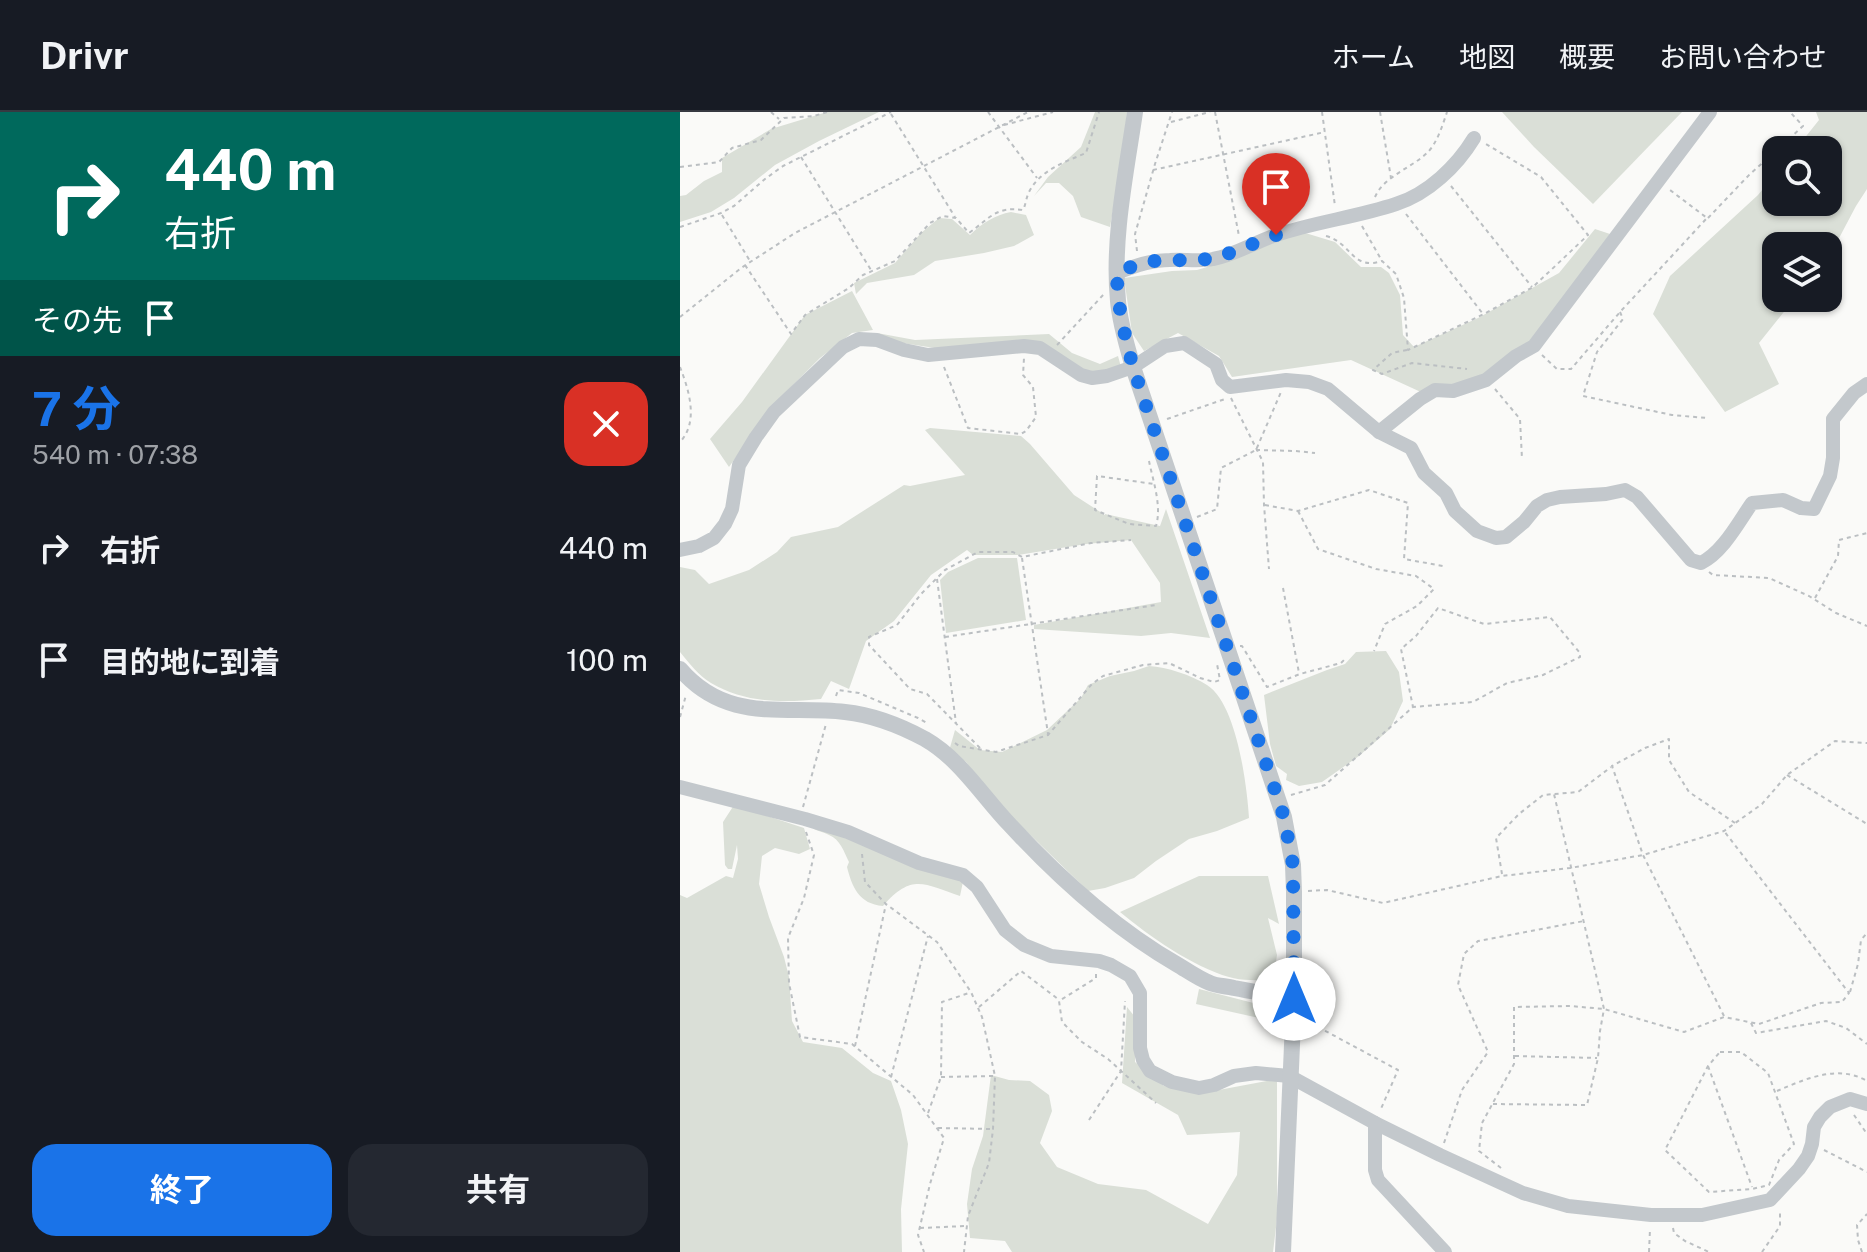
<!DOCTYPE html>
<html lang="ja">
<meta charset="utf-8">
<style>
:root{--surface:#171b24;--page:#242831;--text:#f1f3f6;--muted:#9ea1a6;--line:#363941;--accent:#1a73e8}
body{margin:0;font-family:"Public Sans","Noto Sans JP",sans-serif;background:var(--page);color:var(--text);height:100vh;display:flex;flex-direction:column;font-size:30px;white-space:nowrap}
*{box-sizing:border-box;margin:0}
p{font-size:26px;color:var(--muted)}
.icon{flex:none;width:44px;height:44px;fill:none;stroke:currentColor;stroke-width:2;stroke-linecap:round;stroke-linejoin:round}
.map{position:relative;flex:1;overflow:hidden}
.details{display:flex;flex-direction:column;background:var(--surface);width:680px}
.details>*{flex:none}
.guide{background:#00695c;color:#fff;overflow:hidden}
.controls{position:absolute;left:1082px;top:24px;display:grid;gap:16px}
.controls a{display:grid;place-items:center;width:80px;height:80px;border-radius:16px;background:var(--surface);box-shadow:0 2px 6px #0004;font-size:40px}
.pin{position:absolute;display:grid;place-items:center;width:68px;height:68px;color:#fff;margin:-82px -34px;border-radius:50% 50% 50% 0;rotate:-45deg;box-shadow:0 0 8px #0007}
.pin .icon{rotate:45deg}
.me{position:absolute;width:88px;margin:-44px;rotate:0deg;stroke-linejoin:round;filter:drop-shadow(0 0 6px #0008)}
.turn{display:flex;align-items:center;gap:28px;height:168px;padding:0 32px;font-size:36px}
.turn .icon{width:104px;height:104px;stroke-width:2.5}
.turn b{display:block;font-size:56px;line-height:68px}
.then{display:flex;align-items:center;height:76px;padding:0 32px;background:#0003;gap:16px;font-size:30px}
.round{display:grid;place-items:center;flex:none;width:84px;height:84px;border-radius:24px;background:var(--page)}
.head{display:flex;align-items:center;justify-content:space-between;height:136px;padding:0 32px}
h1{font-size:48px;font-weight:700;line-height:60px;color:var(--accent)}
.button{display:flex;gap:16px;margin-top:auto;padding:16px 32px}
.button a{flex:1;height:92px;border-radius:24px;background:var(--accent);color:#fff;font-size:32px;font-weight:700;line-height:92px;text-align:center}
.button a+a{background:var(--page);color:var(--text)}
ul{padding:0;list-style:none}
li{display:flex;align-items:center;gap:24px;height:112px;padding:0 32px}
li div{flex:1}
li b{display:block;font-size:30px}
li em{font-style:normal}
header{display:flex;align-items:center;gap:48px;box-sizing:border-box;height:112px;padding:0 40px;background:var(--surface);border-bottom:2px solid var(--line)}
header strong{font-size:38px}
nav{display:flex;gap:44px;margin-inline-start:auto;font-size:28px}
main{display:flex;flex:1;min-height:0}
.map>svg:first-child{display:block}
</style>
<header>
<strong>Drivr</strong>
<nav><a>ホーム</a><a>地図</a><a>概要</a><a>お問い合わせ</a></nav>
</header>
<main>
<section class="details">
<div class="guide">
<div class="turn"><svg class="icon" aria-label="right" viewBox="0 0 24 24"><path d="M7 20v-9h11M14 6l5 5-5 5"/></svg><div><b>440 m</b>右折</div></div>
<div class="then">その先<svg class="icon" aria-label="arrive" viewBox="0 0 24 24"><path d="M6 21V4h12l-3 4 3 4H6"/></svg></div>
</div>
<div class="head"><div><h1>7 分</h1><p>540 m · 07:38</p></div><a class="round" style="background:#d93025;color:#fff"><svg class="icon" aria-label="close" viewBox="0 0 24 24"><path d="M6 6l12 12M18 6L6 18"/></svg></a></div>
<ul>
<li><svg class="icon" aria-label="right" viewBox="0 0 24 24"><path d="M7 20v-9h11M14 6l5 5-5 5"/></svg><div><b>右折</b></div><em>440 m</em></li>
<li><svg class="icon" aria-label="arrive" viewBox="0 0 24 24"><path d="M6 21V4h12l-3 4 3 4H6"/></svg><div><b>目的地に到着</b></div><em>100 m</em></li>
</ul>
<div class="button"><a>終了</a><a>共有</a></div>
</section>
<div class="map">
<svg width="1187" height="1140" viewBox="0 0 1187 1140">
<rect width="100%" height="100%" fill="#fafaf8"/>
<g fill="#dadfd7">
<polygon points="147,0 199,0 139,29 95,53 54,86 31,100 0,110 0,84 6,83 24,69 42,60 42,46 91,17"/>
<polygon points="415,0 447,0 442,48 430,115 401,105 393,84 379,71 366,71 354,84 368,65 401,35"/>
<polygon points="822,0 1002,0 913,92 854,35"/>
<polygon points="1136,0 1187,0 1187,77 1176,94 1148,147 1148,134 1096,134 1096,186 1115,186 1079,231 1099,272 1045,300 973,202 990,164 1078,83 1096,61 1096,90 1148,90 1148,38 1115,38 1139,8"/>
<path d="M331,100L346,103L354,123L334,134L304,141L255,149L234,163L187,171L176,182L174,171L215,151L241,121L259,106L272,107L290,123C302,111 315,103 331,100Z"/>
<polygon points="915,117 930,122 856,231 806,268 743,281 671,248 552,265 539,244 498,221 464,239 452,221 444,166 492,159 517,158 544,150 622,120 655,130 681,155 701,155 709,161 720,183 723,223 734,235 798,206 879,161"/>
<polygon points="172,179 193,218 172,221 140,246 94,292 49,355 30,327 62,290 125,203"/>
<polygon points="197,221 235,228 369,222 392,241 420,252 438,244 441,255 406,261 364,232 261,237 203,228"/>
<path d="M250,316L341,324L350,332L394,383L425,403V402L480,414L486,397L530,526L491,521L461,524L354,517V513L481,490L480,471L451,428L406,432L338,443H293L287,438L251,463L214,509L186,529L169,577L151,569L141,587C102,591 65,591 31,571C19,564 9,551 0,540V455L15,458L29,472L69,458L97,440L111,425L158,415L224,373L230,374L285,363L245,318Z"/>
<polygon points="298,446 337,446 346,508 266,521 260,468 268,460"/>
<polygon points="706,539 719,560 723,589 710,617 679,644 642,670 619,674 606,668 607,662 596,654 590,632 584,583 647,558 665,552 676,540"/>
<path d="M469,554C487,555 511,563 527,573C557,592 567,674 569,706L537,719L509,727L476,749L454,766L425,776L408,779L336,709L312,684L286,650L269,639L275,618L300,638L322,640L367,618L401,586L408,573L430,564L454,559Z"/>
<polygon points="54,693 124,716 130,737 119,742 95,736 82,744 79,772 89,805 104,845 109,865 112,909 123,930 162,936 193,961 211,969 221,998 228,1032 221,1097 222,1140 0,1140 0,783 7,786 46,764 53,766 58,747 57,733 52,757 48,757 45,753 43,710"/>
<path d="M130,714L284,765L280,784C244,772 232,761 203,794C179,792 172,775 167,755L169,750C164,740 160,727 149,723C142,719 137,720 130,714Z"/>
<path d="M519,764H588L599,812L588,806L597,843L593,869C579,868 562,869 549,865C513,855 469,824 440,800Z"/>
<polygon points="519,877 589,895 597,910 516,892"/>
<polygon points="447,895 455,905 455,950 484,974 528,980 597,967 597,1107 593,1140 332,1140 325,1129 290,1126 287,1092 292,1057 303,1024 311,963 329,968 350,969 369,983 372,999 360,1031 377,1055 418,1072 466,1078 528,1112 557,1063 560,1020 507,1023 498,1003 442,971"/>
</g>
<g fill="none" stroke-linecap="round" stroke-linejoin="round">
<g stroke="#bbbfc2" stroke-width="2" stroke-dasharray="4 4" stroke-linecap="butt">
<polyline points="91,0 99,7"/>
<polyline points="308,0 357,66"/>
<polyline points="535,0 559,124"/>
<polyline points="642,0 655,94"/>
<polyline points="700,0 711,66"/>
<polyline points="211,2 275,105"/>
<polyline points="491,10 530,0"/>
<polyline points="324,13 373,0"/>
<polyline points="1097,38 1123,14 1110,0"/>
<polyline points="121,45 191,158"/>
<polyline points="0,55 39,50 52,36 81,28 104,6 134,4 147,0"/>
<polyline points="473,58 645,20"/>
<polyline points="771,74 852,175"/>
<path d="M695,85C704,64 732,56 748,40C757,31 763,12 767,0"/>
<polyline points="726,102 803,202"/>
<polyline points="42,103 70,149"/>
<polyline points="1028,106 1070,62 1096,39"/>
<polyline points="682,114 702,149"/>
<polyline points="0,115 41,101 54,94 85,67 103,54 211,0"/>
<path d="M646,124C672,131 672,159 702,149L716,162L724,186L728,238L804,202L853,175L908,123L861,65L806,32"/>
<polyline points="457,139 455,122 475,52 492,0"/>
<path d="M65,153L111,222L125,203L169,176L183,163L215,149L250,111L263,104L276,106L289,121C310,106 316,94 343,98C346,92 346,86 349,80C360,58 385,50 406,41L419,0"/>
<polyline points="940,200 943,207 917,240 903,284 992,303 1027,306"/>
<polyline points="0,205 61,156 115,121 348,0"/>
<polyline points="377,233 424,182"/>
<polyline points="727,238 712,241 693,258 702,262 732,251 787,257"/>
<polyline points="862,243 877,257 891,257 940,200 1027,106 990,78"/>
<path d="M0,255C9,278 19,310 0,330"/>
<polyline points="264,255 288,316 341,322 346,319 356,305 353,275 343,263 344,246"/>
<polyline points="815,277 840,307 842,347"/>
<polyline points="551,286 583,350 584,393 589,457"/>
<polyline points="487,307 545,287"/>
<polyline points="576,338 616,339 635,341"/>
<path d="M469,349C473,369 482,394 476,414L449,412L415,398L417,364L474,372"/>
<polyline points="585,393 618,399 689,378 728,391 724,447 763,454"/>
<polyline points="618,399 638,437 696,457 736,464 754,477 737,494 705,512 694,539"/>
<polyline points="517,405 537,397 541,356 576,338 601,280"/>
<polyline points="342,446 368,622"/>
<polyline points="1029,460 1033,463 1089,466 1129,484 1156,501 1187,514"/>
<polyline points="257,467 276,611"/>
<polyline points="603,476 619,561"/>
<polyline points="1135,486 1158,444 1159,428 1187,421"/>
<polyline points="265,525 476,493"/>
<polyline points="560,534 562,534 587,575 620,562 661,551 666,546"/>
<polyline points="156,584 158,578 179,581 238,606 247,611"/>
<polyline points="0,605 6,583"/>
<polyline points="275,631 279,634 316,640 368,623 412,572 423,564 463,553 489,551 520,566 534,570 540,568 537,552"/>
<polyline points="300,636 247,582 230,577 189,533 189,525 217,513 241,482 265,458 298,440 333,440 342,445 411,431 451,428"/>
<polyline points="1107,663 1187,712"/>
<polyline points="611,683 645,673 733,595 793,590 827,571 863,563 900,545 900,541 870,505 804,512 758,496 736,524 721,537 733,595"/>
<polyline points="123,695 146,612"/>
<polyline points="126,720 134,743 124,786 108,826 109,871 120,925 172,932 233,983 264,1026 250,1072 238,1123 244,1140"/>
<polyline points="182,742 185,770 206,792 257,830 291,880 302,905 315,964 313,1017 309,1051 288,1104 284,1140"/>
<polyline points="822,762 816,726 839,702 863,683 898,680 931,655"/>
<polyline points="628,779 647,778 703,791 822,764 890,756 963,743 1044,719 1082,692 1107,663 1155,629 1187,631"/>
<polyline points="416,862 416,866 379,889 382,910 402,930 428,947 476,991"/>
<polyline points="1170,880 1178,852 1181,828 1187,821"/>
<polyline points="299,895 341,859 378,887"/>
<polyline points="1044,904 963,743 932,654 965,636 989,627 989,648 1009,680 1055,711"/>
<polyline points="1071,911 1076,921 1146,909 1166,916 1187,932"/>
<polyline points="638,915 718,958 700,999"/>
<polyline points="175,934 206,792"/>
<polygon points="1040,940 1061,940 1088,961 1114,1032 1099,1048 1089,1073 1072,1077 1029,1080 985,1038 1028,954"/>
<polyline points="835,944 917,946"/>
<polyline points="1028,954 1072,1075"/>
<polyline points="211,965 248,824"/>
<polyline points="261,965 314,964"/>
<path d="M1097,979C1125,967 1158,952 1187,969"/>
<polyline points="813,992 907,993 918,946 920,919 924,897 874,682"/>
<polyline points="248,1001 261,965 262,890 289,881"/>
<polyline points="1174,1003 1187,1022"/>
<polyline points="409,1008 441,959 445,889"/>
<polyline points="258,1016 312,1017"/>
<polyline points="764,1031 782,978 808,940 778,873 784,842 798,829 904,809"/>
<polyline points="1144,1038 1187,1060"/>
<polyline points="821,1056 799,1039 802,1011 834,952 834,895 890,894 924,897 1004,920 1044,905 1079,912 1141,891 1162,890 1169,881 1044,719"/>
<polyline points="240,1116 286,1114"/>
<polyline points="993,1116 994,1121 1005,1129 1029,1140"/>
<polyline points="969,1140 970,1117"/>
<polyline points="1082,1140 1100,1114 1100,1099"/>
<polyline points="1182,1140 1178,1128 1177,1113 1187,1102"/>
</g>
<g stroke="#c3c8cc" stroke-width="14">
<path d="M437,161C454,154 471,148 490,148C504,147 519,150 533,147C555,143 575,130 596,123C635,110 677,105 716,92C748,82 777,54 794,26"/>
<polyline points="699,320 740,287 755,278 773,279 806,268 836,244 854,234 1030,0"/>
<path d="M0,438L19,434L34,426L45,412L52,397L59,353L76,325L94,300L163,235L179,227L197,228L224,238L248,243L344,234L360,236L401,263L412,266L427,264L453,255L485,234L504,231L536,252L542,268L550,275L606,268L629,270L648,277L699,320L731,336L744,361L766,381L775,399L797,419L816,426L826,425L844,410L857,394L867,388L880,385L926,382L945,378L957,385L1011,448L1021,451C1043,440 1058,411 1072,391L1103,388L1121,396L1134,397L1150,364L1153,346V307L1174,281L1187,272"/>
<polyline points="0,675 125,707 168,720 239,751 283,763 297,775 325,818 344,833 371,844 419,849 431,853 450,864 460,881 460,936 463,948 470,959 492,970 519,976 534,973 554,964 576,961 609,964 695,1011 760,1043 843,1081 888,1094 971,1103 1022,1103 1090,1088 1119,1057 1128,1044 1132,1032 1134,1015 1140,1005 1150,995 1170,987 1187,992"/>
<polyline points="695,1011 695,1058 698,1068 765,1140"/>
</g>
<g stroke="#c3c8cc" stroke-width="16">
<path d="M455,0C446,62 432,127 438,189C440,212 447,234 453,255L604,705L613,753L614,780V887L603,1140"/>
<path d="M0,557C47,612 104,593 165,600C194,603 219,613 245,627C280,647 303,685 330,713C379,766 435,817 498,853C508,859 519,867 530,871C537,874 546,874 554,876C574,880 594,883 614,887"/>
</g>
</g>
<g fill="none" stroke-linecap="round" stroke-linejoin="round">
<path stroke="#1a73e8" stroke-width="14" stroke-dasharray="0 25.2" d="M596,123L534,147L474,149L458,152L437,161C437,194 445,224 453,255L604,705L613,753L614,887"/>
</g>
</svg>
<div class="controls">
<a><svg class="icon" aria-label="search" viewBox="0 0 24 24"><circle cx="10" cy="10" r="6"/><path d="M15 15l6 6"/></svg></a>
<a><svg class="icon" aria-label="layers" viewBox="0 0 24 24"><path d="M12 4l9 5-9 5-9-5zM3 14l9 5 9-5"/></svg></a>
</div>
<div class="pin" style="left:596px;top:123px;background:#d93025"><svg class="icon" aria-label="arrive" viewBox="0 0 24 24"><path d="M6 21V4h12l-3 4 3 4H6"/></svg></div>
<svg class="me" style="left:614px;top:887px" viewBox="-20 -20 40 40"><circle r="19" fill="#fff"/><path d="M0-13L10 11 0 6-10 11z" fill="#1a73e8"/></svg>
</div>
</main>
